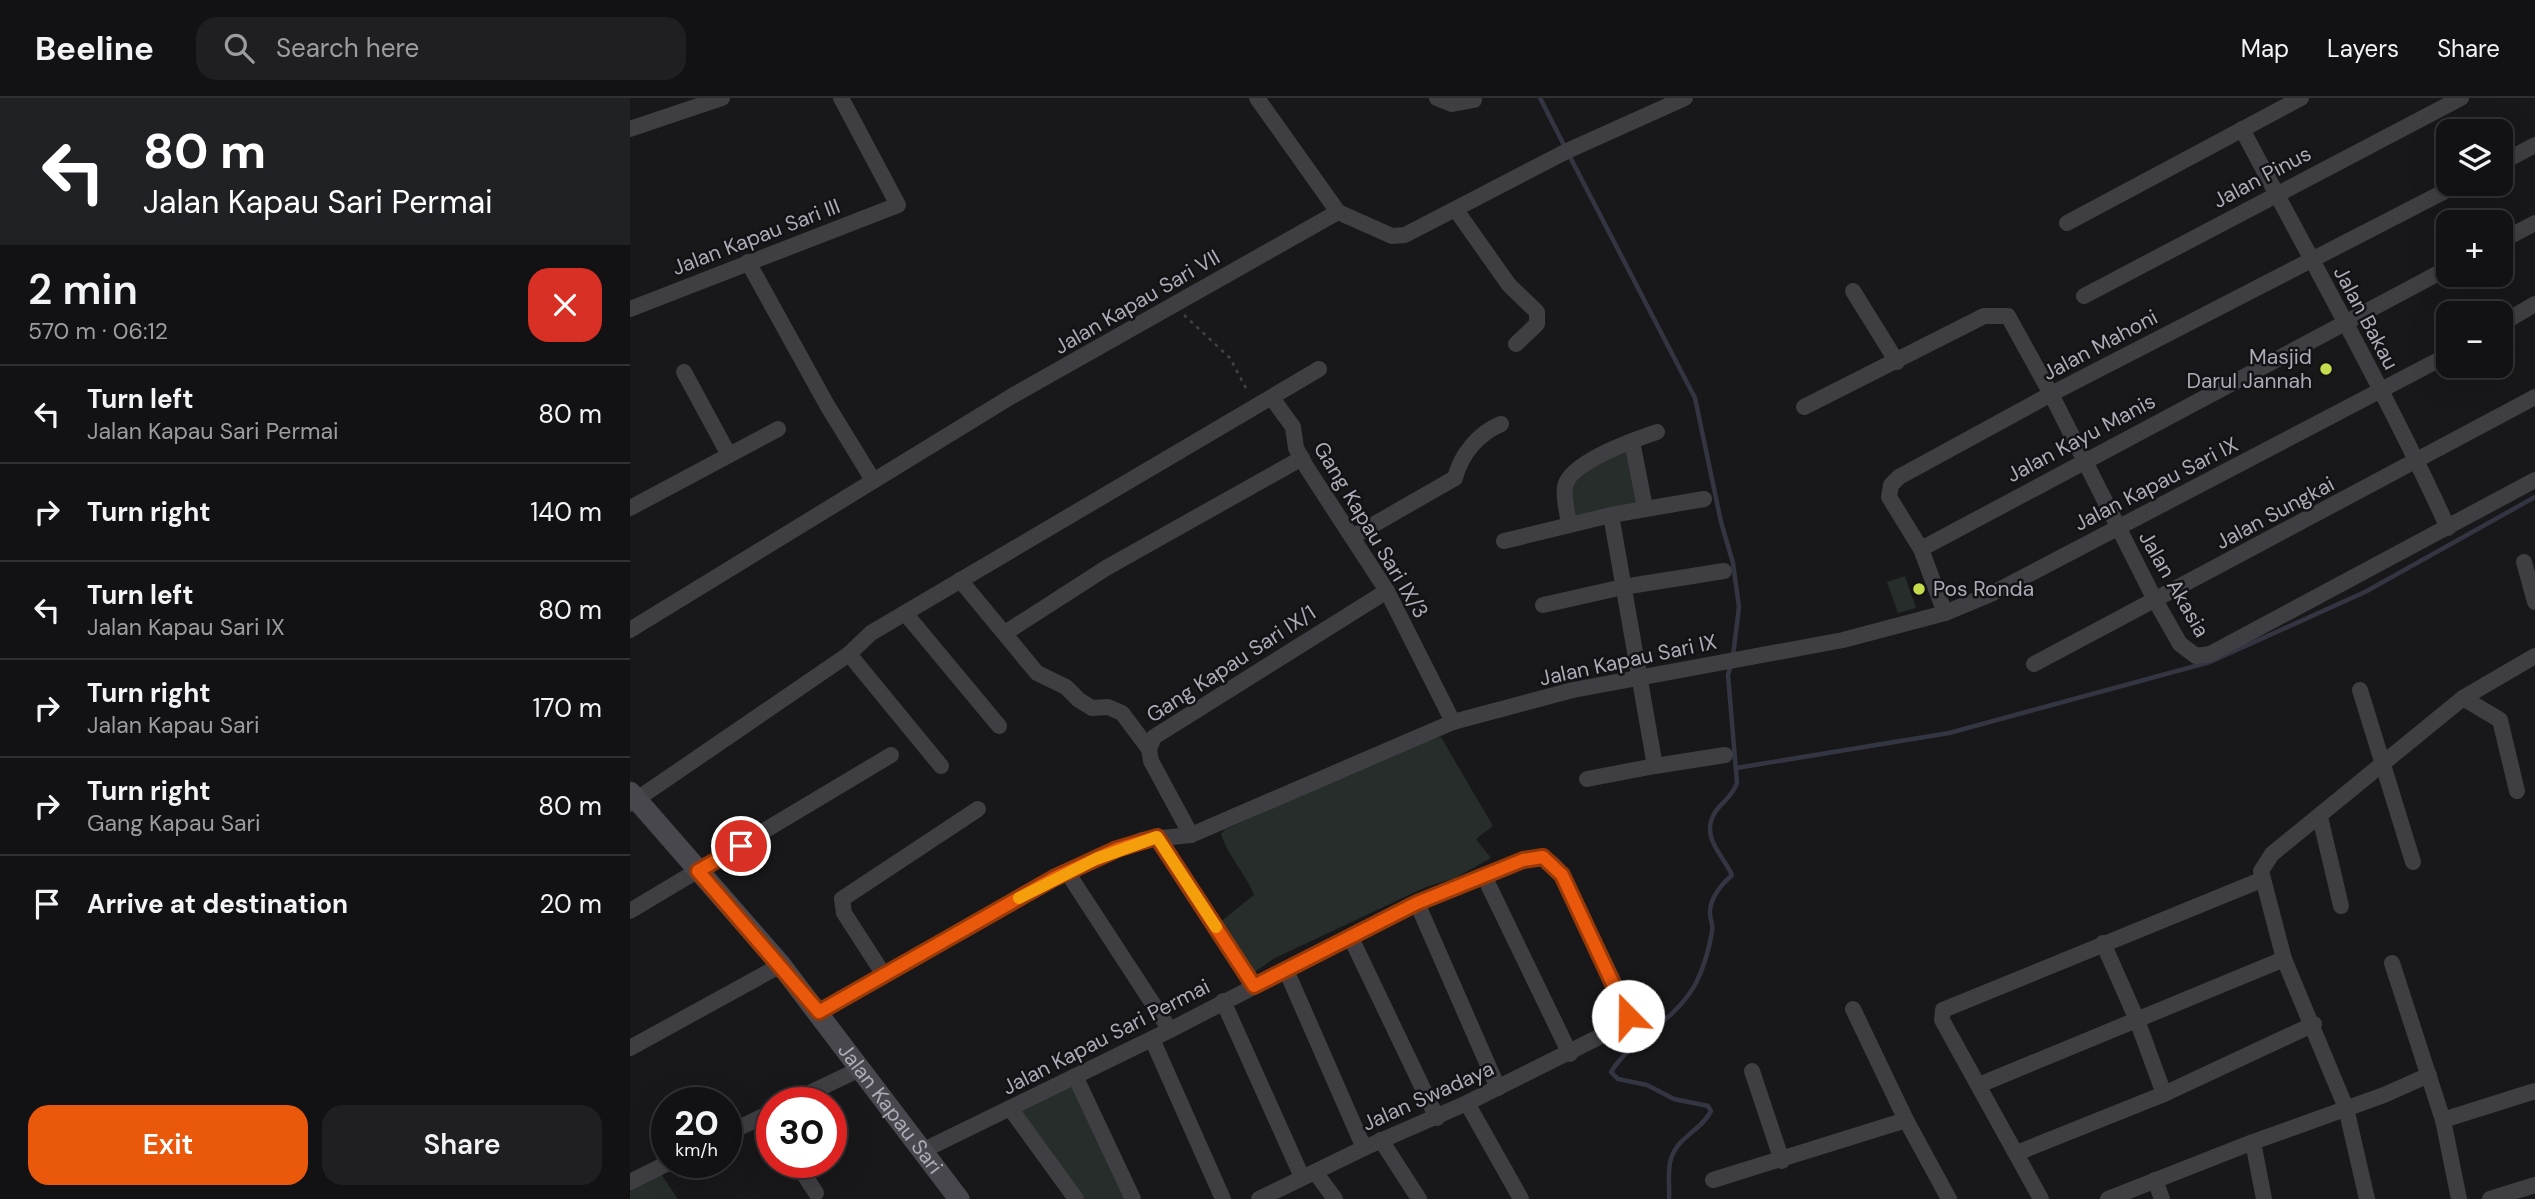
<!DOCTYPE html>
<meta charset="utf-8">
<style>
:root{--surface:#121113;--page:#1f1f21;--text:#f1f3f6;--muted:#9c9da0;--line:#313133;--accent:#ea580c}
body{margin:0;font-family:"DM Sans",sans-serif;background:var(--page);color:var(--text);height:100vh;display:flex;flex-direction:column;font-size:26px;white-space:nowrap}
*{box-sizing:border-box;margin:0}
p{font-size:23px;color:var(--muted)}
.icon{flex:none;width:38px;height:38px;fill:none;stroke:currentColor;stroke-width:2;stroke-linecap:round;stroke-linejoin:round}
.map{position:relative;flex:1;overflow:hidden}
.panel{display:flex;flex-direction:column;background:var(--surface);width:630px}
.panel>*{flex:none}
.banner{background:#202124;color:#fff;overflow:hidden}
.buttons{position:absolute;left:1806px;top:21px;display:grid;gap:14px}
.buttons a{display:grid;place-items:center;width:77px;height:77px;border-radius:14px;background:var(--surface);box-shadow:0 7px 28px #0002,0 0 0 2px var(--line);font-size:35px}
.speed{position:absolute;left:21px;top:989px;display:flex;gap:14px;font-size:35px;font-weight:700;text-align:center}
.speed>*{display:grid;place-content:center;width:91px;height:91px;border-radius:50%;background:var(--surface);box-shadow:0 7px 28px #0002,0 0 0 2px var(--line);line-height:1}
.speed small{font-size:18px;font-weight:400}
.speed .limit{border:10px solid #d22;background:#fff;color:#111}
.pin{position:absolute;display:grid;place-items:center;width:60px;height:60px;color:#fff;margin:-30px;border:4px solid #fff;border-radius:50%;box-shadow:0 2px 7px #0007}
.me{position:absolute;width:77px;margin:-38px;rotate:338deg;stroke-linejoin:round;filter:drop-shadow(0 0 5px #0008)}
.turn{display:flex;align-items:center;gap:24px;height:147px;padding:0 28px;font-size:32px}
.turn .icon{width:91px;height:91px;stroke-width:2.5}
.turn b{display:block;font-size:49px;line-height:60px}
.round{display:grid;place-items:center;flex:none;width:74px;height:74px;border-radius:21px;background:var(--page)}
.head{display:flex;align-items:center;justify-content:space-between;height:119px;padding:0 28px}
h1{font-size:42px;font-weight:600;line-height:52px}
.button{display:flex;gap:14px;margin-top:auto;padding:14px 28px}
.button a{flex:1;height:80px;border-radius:21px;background:var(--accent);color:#fff;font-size:28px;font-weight:600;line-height:80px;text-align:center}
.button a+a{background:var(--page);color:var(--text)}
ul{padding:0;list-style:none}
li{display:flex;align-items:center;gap:21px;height:98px;padding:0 28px;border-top:2px solid var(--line)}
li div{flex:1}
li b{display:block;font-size:26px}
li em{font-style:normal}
header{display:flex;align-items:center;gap:42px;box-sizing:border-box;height:98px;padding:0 35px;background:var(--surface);border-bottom:2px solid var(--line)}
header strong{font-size:33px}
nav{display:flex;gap:38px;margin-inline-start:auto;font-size:24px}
.search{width:490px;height:63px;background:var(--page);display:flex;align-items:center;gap:18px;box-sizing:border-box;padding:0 24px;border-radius:21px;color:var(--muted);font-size:26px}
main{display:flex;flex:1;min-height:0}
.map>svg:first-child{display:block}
</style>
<header>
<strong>Beeline</strong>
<div class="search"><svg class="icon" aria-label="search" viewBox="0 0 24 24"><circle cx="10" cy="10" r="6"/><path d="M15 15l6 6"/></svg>Search here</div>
<nav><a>Map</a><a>Layers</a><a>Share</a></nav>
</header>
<main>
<section class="panel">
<div class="banner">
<div class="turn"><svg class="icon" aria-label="left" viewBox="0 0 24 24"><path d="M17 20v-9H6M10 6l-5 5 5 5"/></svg><div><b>80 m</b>Jalan Kapau Sari Permai</div></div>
</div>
<div class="head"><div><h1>2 min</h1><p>570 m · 06:12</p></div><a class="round" style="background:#d93025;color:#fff"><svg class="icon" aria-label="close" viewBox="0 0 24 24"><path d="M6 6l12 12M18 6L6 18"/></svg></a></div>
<ul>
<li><svg class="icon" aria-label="left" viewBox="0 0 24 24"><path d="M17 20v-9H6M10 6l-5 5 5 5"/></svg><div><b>Turn left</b><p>Jalan Kapau Sari Permai</p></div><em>80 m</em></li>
<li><svg class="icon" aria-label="right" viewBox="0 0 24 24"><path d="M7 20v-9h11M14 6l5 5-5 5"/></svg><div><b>Turn right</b></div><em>140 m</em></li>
<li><svg class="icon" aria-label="left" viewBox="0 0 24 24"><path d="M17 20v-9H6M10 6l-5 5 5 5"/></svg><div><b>Turn left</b><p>Jalan Kapau Sari IX</p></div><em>80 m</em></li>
<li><svg class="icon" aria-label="right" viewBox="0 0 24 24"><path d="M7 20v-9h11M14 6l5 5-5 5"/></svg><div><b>Turn right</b><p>Jalan Kapau Sari</p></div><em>170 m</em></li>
<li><svg class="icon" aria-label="right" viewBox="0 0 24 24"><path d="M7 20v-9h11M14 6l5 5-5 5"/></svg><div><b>Turn right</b><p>Gang Kapau Sari</p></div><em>80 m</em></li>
<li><svg class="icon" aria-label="arrive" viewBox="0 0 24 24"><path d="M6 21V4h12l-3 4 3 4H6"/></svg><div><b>Arrive at destination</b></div><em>20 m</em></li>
</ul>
<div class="button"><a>Exit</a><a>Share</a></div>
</section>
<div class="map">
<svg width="1905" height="1101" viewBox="0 0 1905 1101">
<rect width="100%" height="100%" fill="#181719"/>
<g fill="#262d2a">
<polygon points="999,352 1010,404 943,424 940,383 945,375"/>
<polygon points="1275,478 1286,510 1268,515 1257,484"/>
<path d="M811,639L863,728L846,741L861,760L825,780L796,789L643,861L621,877L589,825L624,797C615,774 598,759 591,736L594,732L792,642Z"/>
<polygon points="445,978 503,1101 446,1101 380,1010"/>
<polygon points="31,1076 48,1101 0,1101 0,1091"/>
</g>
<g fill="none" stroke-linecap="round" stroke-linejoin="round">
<g stroke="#343542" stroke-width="4.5">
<polyline points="910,0 935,49"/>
<polyline points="939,57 1065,300 1091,424 1103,465 1109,509 1103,558"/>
<polyline points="1106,670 1319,635 1580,564 1735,494 1905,399"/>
<path d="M1039,1101C1040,1088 1037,1072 1041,1061C1047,1039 1072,1032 1081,1013L1078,1008L1044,1001L1017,987L988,981L981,974C1003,939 1045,924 1066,885C1074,869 1079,851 1082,834C1084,826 1079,820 1080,813C1081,798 1092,786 1102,777C1093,757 1071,740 1084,716C1091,704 1101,701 1107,685L1098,577L1101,567"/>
</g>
<polyline stroke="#424146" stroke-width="2.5" stroke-dasharray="3.5 5" stroke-linecap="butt" points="554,217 600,260 618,294"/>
<g stroke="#3f3e42" stroke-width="16">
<polyline points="627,0 708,114"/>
<polyline points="807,0 822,6 844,2"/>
<polyline points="0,31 92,0"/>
<path d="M1612,31C1682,164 1756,294 1818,430"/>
<polyline points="1871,65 1905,47"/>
<polyline points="826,112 879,187 907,214 907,226 886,246"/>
<polyline points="708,114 762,138 775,137 937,53 1055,0"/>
<polyline points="1437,125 1671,0"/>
<polyline points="1871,143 1905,125"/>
<polyline points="118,164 197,307 243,382"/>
<polyline points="1223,193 1267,264"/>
<polyline points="1454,198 1831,0"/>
<polyline points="0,211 268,107 211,0"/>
<polyline points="1871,226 1905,206"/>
<polyline points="54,274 99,357"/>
<polyline points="642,300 663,329 666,350 677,370 757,493 823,624"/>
<polyline points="1174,309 1354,218 1378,218 1421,296 1525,502 1550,546 1566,558 1580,556 1905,382"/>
<polyline points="1002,343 1015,410"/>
<polyline points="0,410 148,331"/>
<path d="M939,427C938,416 933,400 935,389C938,365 1006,341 1027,334"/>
<path d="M722,439L825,380C831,356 849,335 871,326"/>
<polyline points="874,443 981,417 1074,401"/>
<polyline points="1291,451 1818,170"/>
<polyline points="1894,464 1905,504"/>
<polyline points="330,482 407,575 436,589 449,602 462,610 478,609 492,615 519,651"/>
<polyline points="913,507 993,489 1094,473"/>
<polyline points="275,515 369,628"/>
<polyline points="1315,515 1291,451 1259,399 1261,387 1269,379 1421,296 1829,86"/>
<polyline points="0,532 382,298 708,114"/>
<polyline points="375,535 476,470 672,360"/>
<polyline points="219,556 311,668"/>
<polyline points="1404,566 1905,299"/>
<polyline points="1730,592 1783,764"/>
<polyline points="1833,600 1870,622 1887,693"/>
<polyline points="1025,668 1095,657"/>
<polyline points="957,681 1025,668 981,417"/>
<polyline points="0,706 219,556 241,535 689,271"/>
<polyline points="1690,719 1711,808"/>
<polyline points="561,737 521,663 519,651 524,639 757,493"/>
<polyline points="527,739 623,888"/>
<polyline points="437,774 540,932"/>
<polyline points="854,778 940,956"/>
<polyline points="787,805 868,990"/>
<polyline points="0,813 261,657"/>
<polyline points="721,840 807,1020"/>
<polyline points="1473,845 1507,922 1534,996"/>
<polyline points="1762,865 1813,1022 1829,1101"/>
<polyline points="656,872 734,1050"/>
<polyline points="254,877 214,815 212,801 348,711"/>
<polyline points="593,903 672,1079"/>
<polyline points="1223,911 1276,1022"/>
<polyline points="189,914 424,781 465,761 512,742 561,737 823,624 943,592 1213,542 1315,515 1363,495 1818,257"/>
<polyline points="522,941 593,1101"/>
<polyline points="0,950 151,867"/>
<polyline points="1122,973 1152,1063"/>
<polyline points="445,978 503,1101"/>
<polyline points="1349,987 1654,861"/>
<polyline points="161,1004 232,970"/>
<polyline points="837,1005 891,1101"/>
<polyline points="380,1010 446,1101"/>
<polyline points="1813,1022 1905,993"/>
<polyline points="96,1036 142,1014"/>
<polyline points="751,1042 789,1101"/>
<polyline points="1623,1044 1634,1101"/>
<path d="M294,1052L540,932L787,805L893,762C914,756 925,764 935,783L997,912L993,927L837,1005L734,1050L629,1101"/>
<polyline points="1387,1055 1534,996 1684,926"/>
<polyline points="166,1064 186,1095"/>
<polyline points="685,1074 705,1101"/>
<polyline points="1083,1082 1276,1022 1319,1101"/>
<polyline points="1525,1082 1532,1101"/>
<polyline points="0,1084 40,1064"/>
<polyline points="1411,1101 1312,922 1313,912 1631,782"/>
<polyline points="1478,1101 1623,1044 1754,997 1799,977"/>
<polyline points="1737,1101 1716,1010 1654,861 1631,773 1642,756 1833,600 1905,558"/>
<polyline points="1860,1101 1905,1087"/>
</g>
<path stroke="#48474d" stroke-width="21" id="s1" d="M0,694L151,867L329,1101"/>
</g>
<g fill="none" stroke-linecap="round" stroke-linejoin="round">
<g stroke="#983908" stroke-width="18">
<polyline id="route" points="111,748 68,773 189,914 424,780 487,751 527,739 624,888 787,805 893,762 913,759 932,777 998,918"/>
</g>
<use href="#route" stroke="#ea580c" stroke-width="12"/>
<polyline stroke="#f59e0b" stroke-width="12" points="389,800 466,761 527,739 586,829"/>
</g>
<g fill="#c7dc4c" stroke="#131214" stroke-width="2.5">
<circle cx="1696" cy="271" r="7"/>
<circle cx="1289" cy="491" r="7"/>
</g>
<g text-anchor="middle" stroke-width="5" stroke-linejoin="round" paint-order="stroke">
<g font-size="21" fill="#adabb7" stroke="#131214">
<text transform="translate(1632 79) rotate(-28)" y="7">Jalan Pinus</text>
<text transform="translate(126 139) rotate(-21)" y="7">Jalan Kapau Sari III</text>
<text transform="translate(507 204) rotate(-30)" y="7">Jalan Kapau Sari VII</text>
<text transform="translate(1736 220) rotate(62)" y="7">Jalan Bakau</text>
<text transform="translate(1470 247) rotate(-28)" y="7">Jalan Mahoni</text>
<text transform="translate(1451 340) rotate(-28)" y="7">Jalan Kayu Manis</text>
<text transform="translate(1526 386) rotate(-27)" y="7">Jalan Kapau Sari IX</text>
<text transform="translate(1645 415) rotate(-28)" y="7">Jalan Sungkai</text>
<text transform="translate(741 432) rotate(59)" y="7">Gang Kapau Sari IX/3</text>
<text transform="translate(1544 486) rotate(60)" y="7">Jalan Akasia</text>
<text transform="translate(998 562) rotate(-12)" y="7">Jalan Kapau Sari IX</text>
<text transform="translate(601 566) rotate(-33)" y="7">Gang Kapau Sari IX/1</text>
<text transform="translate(476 939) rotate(-27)" y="7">Jalan Kapau Sari Permai</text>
<text transform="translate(798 998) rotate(-24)" y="7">Jalan Swadaya</text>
<text dy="7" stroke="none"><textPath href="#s1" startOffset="410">Jalan Kapau Sari</textPath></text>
</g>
<g font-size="21" fill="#adabb7" stroke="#131214" text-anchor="end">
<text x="1682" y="266">Masjid<tspan x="1682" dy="24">Darul Jannah</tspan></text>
<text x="1303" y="498" text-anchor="start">Pos Ronda</text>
</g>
</g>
</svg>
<div class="buttons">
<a><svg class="icon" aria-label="layers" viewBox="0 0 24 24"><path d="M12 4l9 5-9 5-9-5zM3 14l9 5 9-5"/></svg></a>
<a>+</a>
<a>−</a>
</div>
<div class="speed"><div>20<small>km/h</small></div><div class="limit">30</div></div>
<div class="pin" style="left:111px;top:748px;background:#d93025"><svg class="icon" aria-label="arrive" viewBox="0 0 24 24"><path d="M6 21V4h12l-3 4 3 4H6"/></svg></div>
<svg class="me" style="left:998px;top:918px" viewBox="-20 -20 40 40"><circle r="19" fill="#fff"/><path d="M0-13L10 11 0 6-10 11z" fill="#ea580c"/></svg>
</div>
</main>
